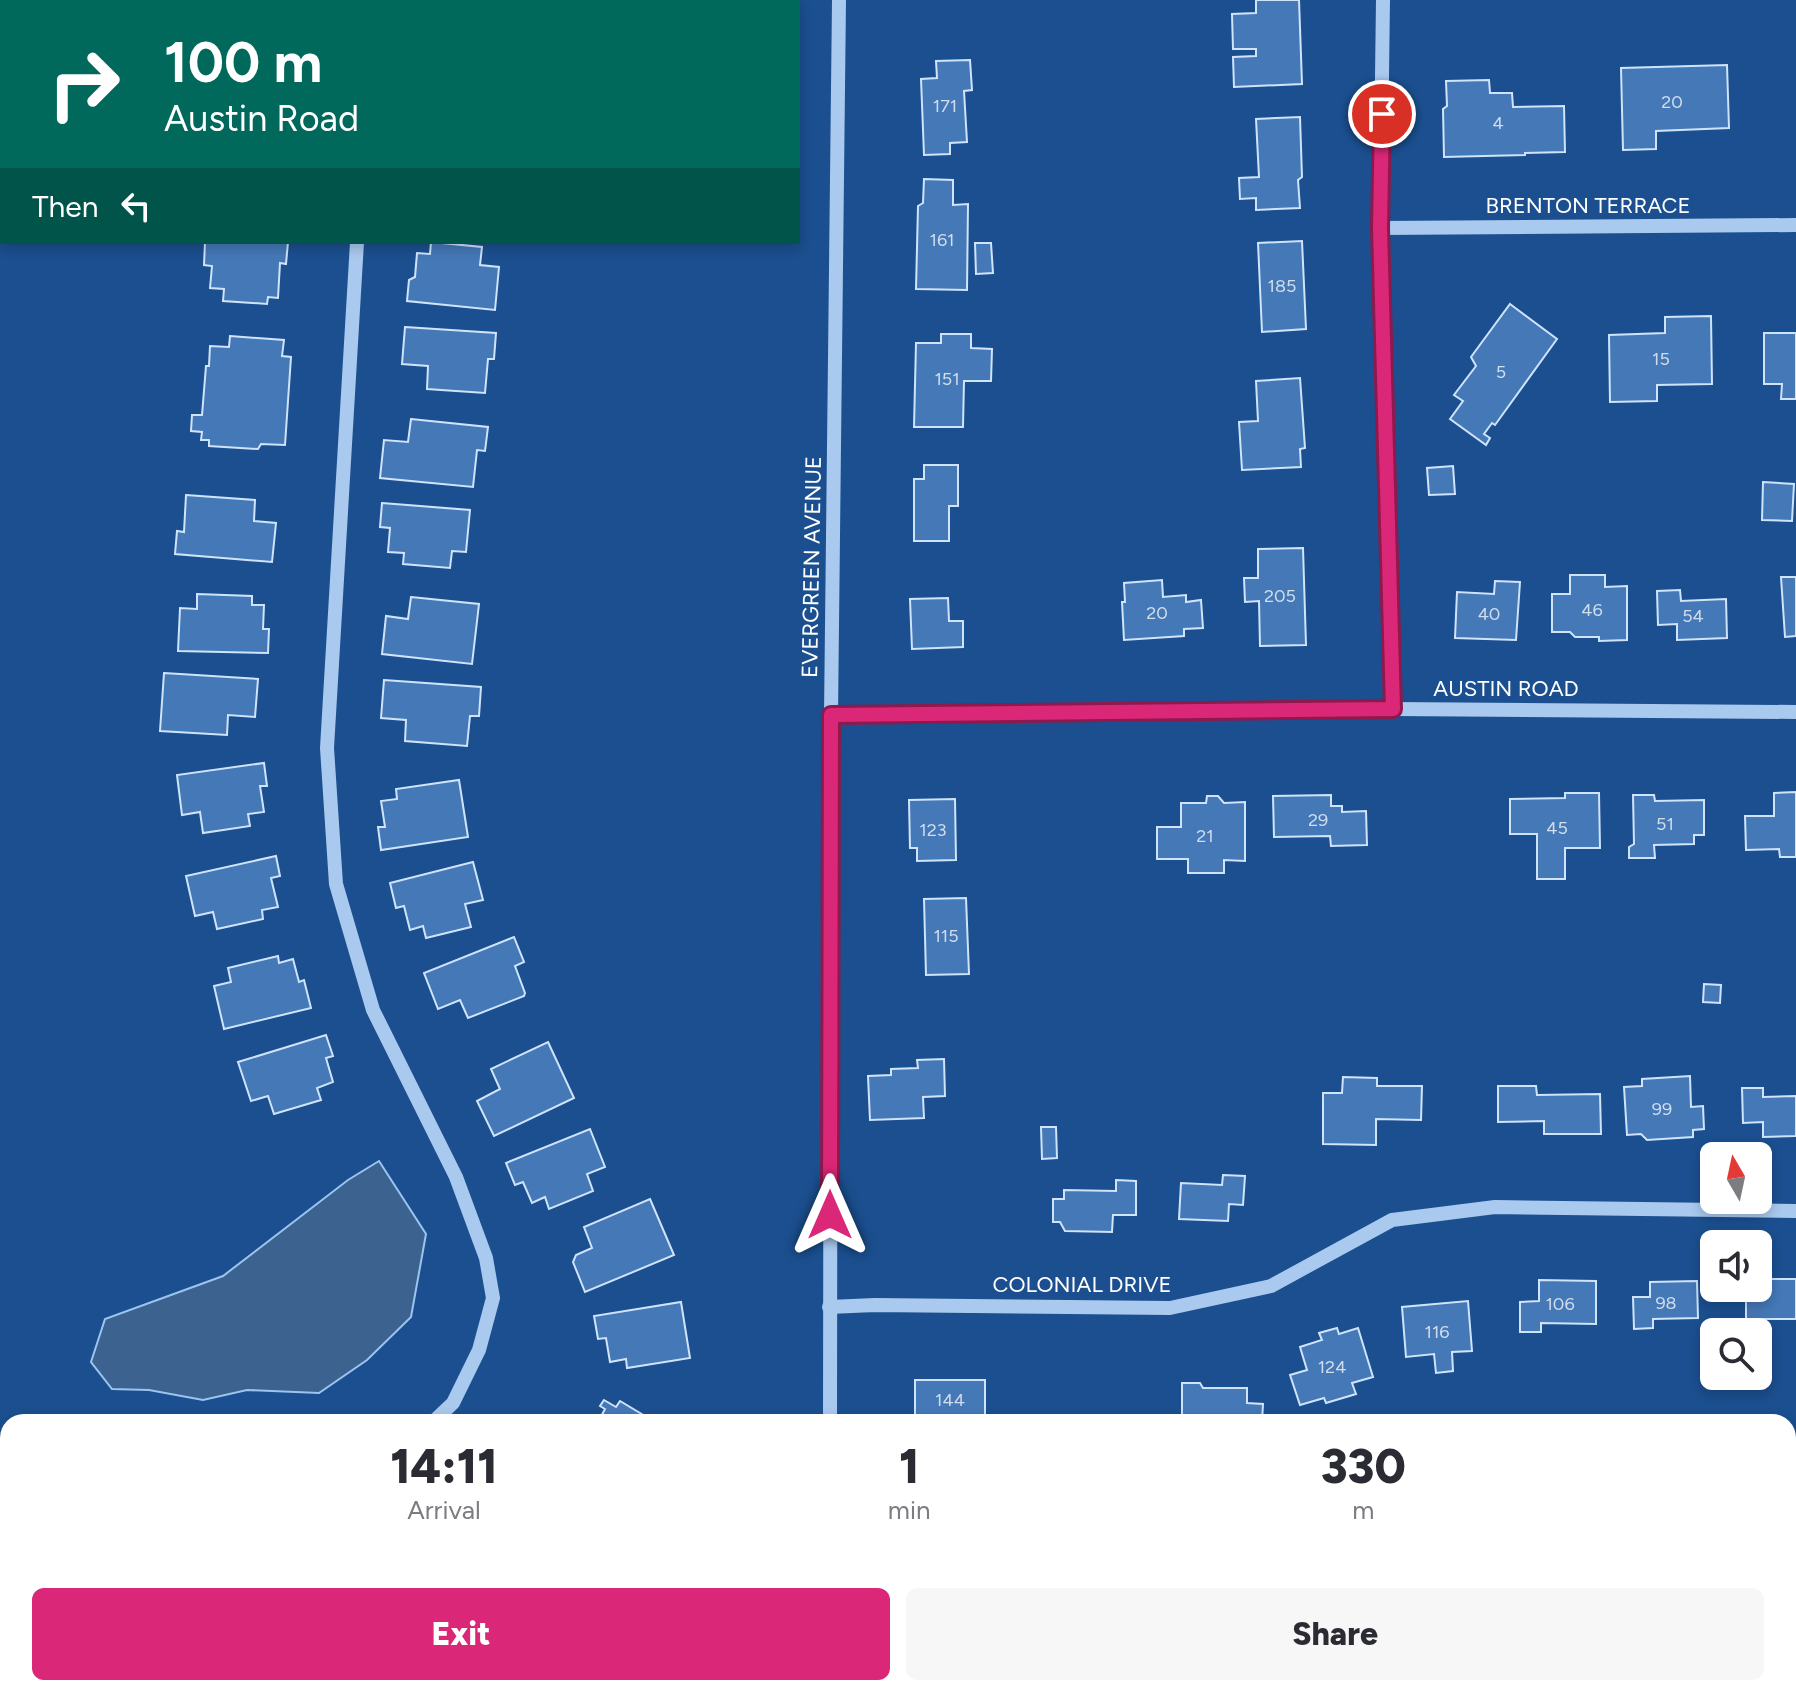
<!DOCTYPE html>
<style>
:root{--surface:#fff;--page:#f7f7f7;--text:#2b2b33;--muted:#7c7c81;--accent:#db2777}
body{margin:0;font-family:Figtree,sans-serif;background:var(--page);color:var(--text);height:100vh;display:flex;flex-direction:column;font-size:30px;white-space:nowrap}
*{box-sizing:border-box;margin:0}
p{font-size:26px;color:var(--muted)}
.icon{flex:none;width:44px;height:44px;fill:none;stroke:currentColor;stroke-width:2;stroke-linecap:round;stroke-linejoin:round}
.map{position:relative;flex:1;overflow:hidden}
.side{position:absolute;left:0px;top:1414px;width:1796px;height:282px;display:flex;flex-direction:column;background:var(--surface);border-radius:24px 24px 0 0;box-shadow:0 4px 12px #0003}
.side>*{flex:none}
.guide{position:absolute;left:0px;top:0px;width:800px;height:244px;box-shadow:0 4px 12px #0003;background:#00695c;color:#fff;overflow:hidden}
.needle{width:52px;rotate:351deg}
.tools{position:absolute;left:1700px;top:1142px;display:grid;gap:16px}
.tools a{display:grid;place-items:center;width:72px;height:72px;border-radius:12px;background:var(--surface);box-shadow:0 4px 12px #0003;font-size:40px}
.pin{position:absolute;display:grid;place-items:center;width:68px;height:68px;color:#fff;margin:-34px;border:4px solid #fff;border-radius:50%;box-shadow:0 2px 8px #0007}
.me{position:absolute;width:88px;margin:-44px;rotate:0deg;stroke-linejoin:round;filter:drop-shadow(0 0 6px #0008)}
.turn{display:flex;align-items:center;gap:28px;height:168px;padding:0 32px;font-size:36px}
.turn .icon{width:104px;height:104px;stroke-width:2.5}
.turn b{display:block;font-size:56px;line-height:68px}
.then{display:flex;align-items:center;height:76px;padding:0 32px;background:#0003;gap:16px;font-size:30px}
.eta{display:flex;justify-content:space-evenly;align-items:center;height:136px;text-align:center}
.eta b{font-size:48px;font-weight:800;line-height:56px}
.button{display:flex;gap:16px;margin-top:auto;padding:16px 32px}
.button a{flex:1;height:92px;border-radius:12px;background:var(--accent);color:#fff;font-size:32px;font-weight:800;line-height:92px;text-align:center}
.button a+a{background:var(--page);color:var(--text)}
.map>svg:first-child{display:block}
</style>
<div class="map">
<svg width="1796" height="1695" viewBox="0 0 1796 1695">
<rect width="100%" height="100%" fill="#1b4f8f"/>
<polygon fill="#3c6290" stroke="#9cc4f0" stroke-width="2" points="379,1161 426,1234 411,1317 367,1360 319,1393 247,1390 203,1400 149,1390 112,1389 91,1362 105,1319 223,1276 348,1180"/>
<g fill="#4478b7" stroke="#cfe3fa" stroke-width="2">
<polygon points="1256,0 1299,0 1302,84 1234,87 1233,57 1256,56 1256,49 1233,49 1232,14 1256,13"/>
<polygon points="970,60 972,90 964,91 967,142 950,143 950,154 924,155 921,79 937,78 936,61"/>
<polygon points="1727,65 1729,128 1656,131 1656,149 1623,150 1621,68"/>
<polygon points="1489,80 1490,93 1512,93 1513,107 1564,106 1565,152 1525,153 1525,155 1444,157 1443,109 1447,106 1446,81"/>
<polygon points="1300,117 1302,177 1298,180 1300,208 1256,210 1256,198 1240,199 1239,178 1259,177 1256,119"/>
<polygon points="924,179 953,180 953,205 968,204 967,290 916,289 918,206 923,203"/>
<polygon points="1302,241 1306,329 1262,332 1258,243"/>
<polygon points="205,242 288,242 286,264 280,263 278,298 268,297 267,304 223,301 224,289 210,288 212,266 204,265"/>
<polygon points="431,242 482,247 480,265 499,267 495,310 407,301 409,280 415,277 417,253 430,254"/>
<polygon points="975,243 991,243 993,273 976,274"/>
<polygon points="1510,304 1557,339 1495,425 1492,423 1484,434 1490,438 1486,445 1450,419 1463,401 1454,395 1476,366 1471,357"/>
<polygon points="1711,316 1712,384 1657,385 1657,401 1610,402 1609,335 1665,333 1665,317"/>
<polygon points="405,327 496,333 494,359 488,359 485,393 427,389 428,366 402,364"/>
<polygon points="1764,333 1796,333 1796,399 1781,399 1782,384 1764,384"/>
<polygon points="941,334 971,334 971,348 992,349 991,381 964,381 963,427 914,427 916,343 941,343"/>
<polygon points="230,336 284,340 282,356 291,357 285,445 261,444 258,449 209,446 209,440 201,440 202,432 191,431 192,415 202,415 206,366 209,366 210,346 229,347"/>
<polygon points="1300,378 1305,448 1300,449 1301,467 1242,470 1239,422 1258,421 1256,381"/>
<polygon points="411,419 488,427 485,451 477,450 473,487 380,478 384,440 408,442"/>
<polygon points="924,465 958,465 958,506 949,506 949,541 914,541 914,479 924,479"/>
<polygon points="1453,466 1455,494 1429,495 1427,468"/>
<polygon points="1763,482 1794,484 1792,521 1762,520"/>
<polygon points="186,495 255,500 254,521 276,523 272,562 175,554 177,531 184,532"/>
<polygon points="382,503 470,510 466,552 452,551 450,568 403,564 404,553 388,552 390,528 380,527"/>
<polygon points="1303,548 1306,645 1260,646 1259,601 1245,602 1244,578 1258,578 1258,549"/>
<polygon points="1570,575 1605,575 1605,587 1627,586 1627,640 1599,641 1599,637 1575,637 1570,632 1552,632 1552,594 1570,594"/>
<polygon points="1781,577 1796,577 1796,636 1785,637"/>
<polygon points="1162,580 1163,597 1186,595 1186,602 1201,600 1203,628 1184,629 1184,636 1124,640 1122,602 1125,602 1124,583"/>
<polygon points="1495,581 1520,582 1516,640 1455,638 1457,592 1494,594"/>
<polygon points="1680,590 1681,601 1726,599 1727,638 1677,640 1677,624 1658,625 1657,591"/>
<polygon points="197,594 252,596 252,605 264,605 263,629 269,629 268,653 178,651 180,608 197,609"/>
<polygon points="411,597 479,604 472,664 382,654 386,616 408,619"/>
<polygon points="948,598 949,621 963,621 963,647 912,649 910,599"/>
<polygon points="164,673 258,679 255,717 228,715 227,735 160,731"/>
<polygon points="384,680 481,687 479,716 470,716 467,746 405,741 406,720 381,718"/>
<polygon points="264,763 267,786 260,786 264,812 248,814 250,826 203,833 200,812 182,815 177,775"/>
<polygon points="459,780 468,837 381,850 378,827 385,827 381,801 397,799 396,789"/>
<polygon points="1796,792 1796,857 1780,857 1779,849 1746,850 1745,816 1774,816 1774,793"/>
<polygon points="1565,793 1599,793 1600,848 1565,848 1565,879 1537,879 1537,834 1510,834 1510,799 1565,798"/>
<polygon points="1331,795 1331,806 1342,806 1342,812 1366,811 1367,845 1331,846 1330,836 1274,837 1273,796"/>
<polygon points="1633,795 1654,795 1655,801 1704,800 1704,835 1694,835 1694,844 1654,845 1655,858 1629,858 1629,847 1634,844"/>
<polygon points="1207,796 1218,796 1224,803 1245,802 1245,861 1224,860 1224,873 1188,873 1188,859 1157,859 1157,827 1181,827 1181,803 1206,803"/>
<polygon points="955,799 956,860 917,861 917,848 910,848 909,800"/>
<polygon points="276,856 280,876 271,878 278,907 262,910 263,919 217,929 213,912 195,916 186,876"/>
<polygon points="473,862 483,900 465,904 471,927 426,938 423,926 410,930 404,906 396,908 390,883"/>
<polygon points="966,898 969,974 926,975 924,899"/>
<polygon points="514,937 524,962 515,966 525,993 524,996 468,1018 460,1000 438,1009 424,973"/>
<polygon points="278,956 279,963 293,959 299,982 304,980 311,1008 224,1029 214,986 231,982 228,968"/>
<polygon points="1704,984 1721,985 1720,1003 1703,1002"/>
<polygon points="326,1035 333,1056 326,1058 333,1082 317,1088 321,1100 274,1114 268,1096 251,1101 238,1062"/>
<polygon points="548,1042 574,1098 494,1136 477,1101 500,1089 491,1069"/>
<polygon points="944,1059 945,1096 923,1097 924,1118 870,1120 868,1076 891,1075 891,1069 918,1068 917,1060"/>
<polygon points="1690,1076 1691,1107 1703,1106 1704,1129 1693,1130 1693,1137 1647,1140 1641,1134 1627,1135 1624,1087 1642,1086 1642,1079"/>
<polygon points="1343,1077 1377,1078 1377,1086 1422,1086 1421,1120 1376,1119 1376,1145 1323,1144 1323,1093 1342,1093"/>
<polygon points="1498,1086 1536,1086 1537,1095 1600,1094 1601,1134 1544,1134 1544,1121 1498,1122"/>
<polygon points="1742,1088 1763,1088 1763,1097 1796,1096 1796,1136 1763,1137 1763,1122 1743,1123"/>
<polygon points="1041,1127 1056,1127 1057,1158 1042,1159"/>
<polygon points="590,1129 605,1167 587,1174 593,1191 549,1209 545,1197 532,1203 523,1182 515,1185 506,1163"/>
<polygon points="1223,1175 1245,1176 1243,1205 1229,1204 1228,1221 1179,1219 1181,1183 1222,1185"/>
<polygon points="1116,1180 1136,1181 1136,1215 1113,1215 1112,1232 1065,1231 1060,1222 1053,1222 1053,1199 1064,1199 1064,1190 1116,1191"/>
<polygon points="650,1199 674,1255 585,1292 573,1262 576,1255 592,1248 584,1227"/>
<polygon points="1768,1279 1796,1279 1796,1319 1763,1319 1763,1329 1746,1329 1746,1293 1768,1292"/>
<polygon points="1539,1280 1596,1281 1596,1324 1541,1323 1541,1332 1520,1332 1520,1302 1539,1301"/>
<polygon points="1697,1281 1698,1318 1653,1319 1653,1328 1634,1329 1633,1297 1650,1297 1650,1282"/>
<polygon points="1468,1301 1472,1351 1452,1352 1453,1371 1436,1373 1434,1354 1406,1357 1402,1307"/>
<polygon points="681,1302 690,1358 627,1368 626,1359 610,1362 606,1338 598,1339 594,1316"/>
<polygon points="1337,1328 1339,1334 1358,1328 1373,1377 1352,1383 1356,1394 1326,1403 1324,1398 1300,1405 1290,1375 1307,1370 1300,1347 1322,1340 1319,1333"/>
<rect x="915" y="1380" width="70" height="40"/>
<polygon points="1182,1383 1200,1383 1203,1388 1247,1388 1247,1403 1263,1404 1262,1422 1182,1422"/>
<polygon points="604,1400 616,1407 620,1401 655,1422 598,1422 605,1409 600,1406"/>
<rect x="1788" y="1518" width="8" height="45"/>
<polygon points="879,1688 924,1688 923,1695 879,1695"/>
</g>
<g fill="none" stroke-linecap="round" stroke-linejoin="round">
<g stroke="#a9c9ee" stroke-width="14">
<polyline points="356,0 357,2"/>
<polyline points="1383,0 1380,228 1393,709"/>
<polyline points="1380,228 1796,225"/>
<polyline points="357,242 327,748 336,884 373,1010 456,1177 486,1258 493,1298 479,1350 453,1403 433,1422"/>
<polyline points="831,715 1393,709 1796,712"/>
<polyline points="829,1307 875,1305 1170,1308 1271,1286 1392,1220 1495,1207 1796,1211"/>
<polyline points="830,1422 831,715 839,0"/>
<polyline points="0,1510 8,1506"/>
<polyline points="0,1610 8,1616"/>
<polyline points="94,1688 102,1695"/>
<polyline points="1599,1688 1599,1695"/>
<polyline points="826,1695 826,1688"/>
</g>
</g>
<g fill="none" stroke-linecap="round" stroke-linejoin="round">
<g stroke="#8e194d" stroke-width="20">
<polyline id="route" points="830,1215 831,715 1393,709 1380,228 1382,114"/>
</g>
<use href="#route" stroke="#db2777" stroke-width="14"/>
</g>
<g text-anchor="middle" stroke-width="8" stroke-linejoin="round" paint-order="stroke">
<g font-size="18" fill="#d0dded">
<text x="1672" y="108">20</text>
<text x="945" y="112">171</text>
<text x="1498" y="129">4</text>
<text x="942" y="246">161</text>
<text x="1282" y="292">185</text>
<text x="1661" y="365">15</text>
<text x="1501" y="378">5</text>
<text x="947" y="385">151</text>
<text x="1280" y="602">205</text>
<text x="1592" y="616">46</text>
<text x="1157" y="619">20</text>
<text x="1489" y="620">40</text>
<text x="1693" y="622">54</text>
<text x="1318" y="826">29</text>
<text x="1665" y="830">51</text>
<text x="1557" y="834">45</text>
<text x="933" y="836">123</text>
<text x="1205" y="842">21</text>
<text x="946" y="942">115</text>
<text x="1662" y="1115">99</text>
<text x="1666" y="1309">98</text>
<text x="1560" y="1310">106</text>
<text x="1437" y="1338">116</text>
<text x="1332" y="1373">124</text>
<text x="950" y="1406">144</text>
</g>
<g font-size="22" fill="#fff" stroke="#1b4f8f">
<text x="1588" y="213">BRENTON TERRACE</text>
<text transform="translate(811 567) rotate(-89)" y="8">EVERGREEN AVENUE</text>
<text x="1506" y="696">AUSTIN ROAD</text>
<text x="1082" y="1292">COLONIAL DRIVE</text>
</g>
</g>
</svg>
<div class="tools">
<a><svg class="needle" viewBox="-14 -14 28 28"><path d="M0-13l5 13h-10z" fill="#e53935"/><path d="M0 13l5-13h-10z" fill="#7c7c81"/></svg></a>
<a><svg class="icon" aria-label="sound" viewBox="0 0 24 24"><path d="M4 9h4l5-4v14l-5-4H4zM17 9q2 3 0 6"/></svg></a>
<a><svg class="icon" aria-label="search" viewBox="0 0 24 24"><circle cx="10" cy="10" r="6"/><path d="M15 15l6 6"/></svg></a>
</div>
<div class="pin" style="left:1382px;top:114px;background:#d93025"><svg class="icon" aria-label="arrive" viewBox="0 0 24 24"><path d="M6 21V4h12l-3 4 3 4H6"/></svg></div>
<svg class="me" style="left:830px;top:1215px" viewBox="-20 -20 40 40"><path d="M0-17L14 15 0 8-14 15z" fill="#db2777" stroke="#fff" stroke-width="4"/></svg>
<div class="guide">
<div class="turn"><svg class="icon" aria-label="right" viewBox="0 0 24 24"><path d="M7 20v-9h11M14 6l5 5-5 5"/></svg><div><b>100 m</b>Austin Road</div></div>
<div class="then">Then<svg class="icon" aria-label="left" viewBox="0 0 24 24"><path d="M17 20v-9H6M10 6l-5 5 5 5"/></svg></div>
</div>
<section class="side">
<div class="eta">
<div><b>14:11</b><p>Arrival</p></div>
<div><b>1</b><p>min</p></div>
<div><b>330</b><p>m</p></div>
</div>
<div class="button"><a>Exit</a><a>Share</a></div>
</section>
</div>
